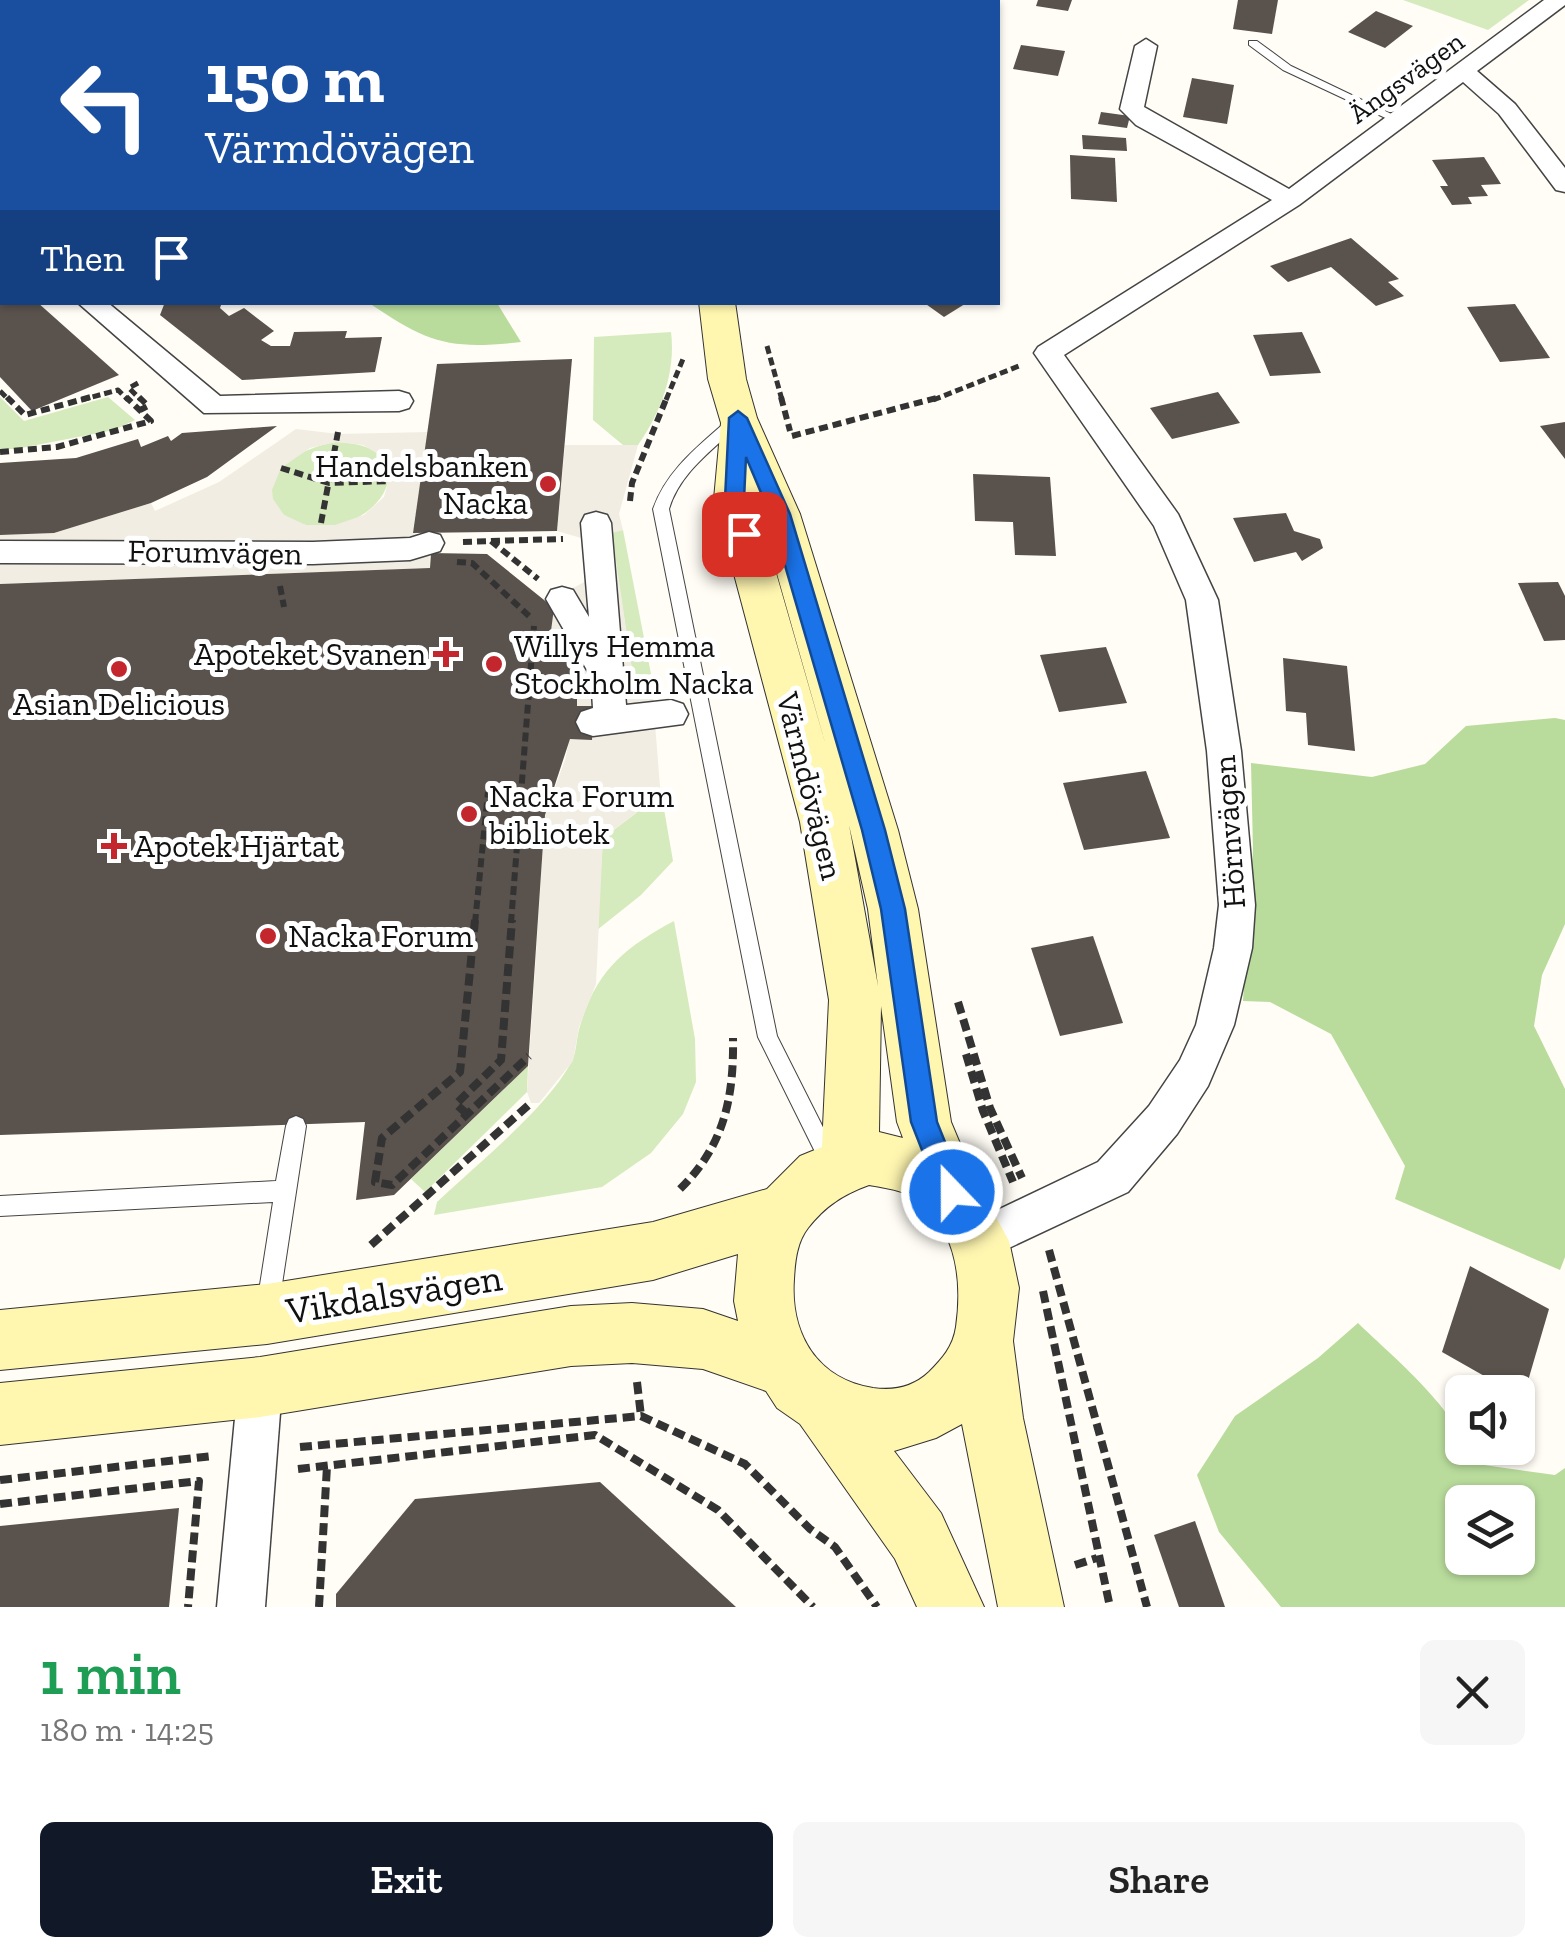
<!DOCTYPE html>
<meta charset="utf-8">
<style>
:root{--surface:#fff;--page:#f6f6f6;--text:#222;--muted:#767676;--accent:#111827}
body{margin:0;font-family:"Zilla Slab",serif;background:var(--page);color:var(--text);height:100vh;display:flex;flex-direction:column;font-size:38px;white-space:nowrap}
*{box-sizing:border-box;margin:0}
p{font-size:32px;color:var(--muted)}
.icon{flex:none;width:55px;height:55px;fill:none;stroke:currentColor;stroke-width:2;stroke-linecap:round;stroke-linejoin:round}
.map{position:relative;height:1607px;overflow:hidden}
.panel{display:flex;flex-direction:column;background:var(--surface);flex:1}
.panel>*{flex:none}
.top-card{position:absolute;left:0px;top:0px;width:1000px;height:305px;box-shadow:0 2px 8px #0004;background:#1a4fa0;color:#fff;overflow:hidden}
.buttons{position:absolute;left:1445px;top:1375px;display:grid;gap:20px}
.buttons a{display:grid;place-items:center;width:90px;height:90px;border-radius:15px;background:var(--surface);box-shadow:0 2px 8px #0004;font-size:50px}
.pin{position:absolute;display:grid;place-items:center;width:85px;height:85px;color:#fff;margin:-42px;border-radius:20px;box-shadow:0 5px 15px #0006}
.me{position:absolute;width:110px;margin:-55px;rotate:338deg;stroke-linejoin:round;filter:drop-shadow(0 0 8px #0008)}
.turn{display:flex;align-items:center;gap:35px;height:210px;padding:0 40px;font-size:45px}
.turn .icon{width:130px;height:130px;stroke-width:2.5}
.turn b{display:block;font-size:70px;line-height:85px}
.then{display:flex;align-items:center;height:95px;padding:0 40px;background:#0003;gap:20px;font-size:38px}
.round{display:grid;place-items:center;flex:none;width:105px;height:105px;border-radius:15px;background:var(--page)}
.head{display:flex;align-items:center;justify-content:space-between;height:170px;padding:0 40px}
h1{font-size:60px;font-weight:600;line-height:75px;color:#1e9e55}
.primary-button{display:flex;gap:20px;margin-top:auto;padding:20px 40px}
.primary-button a{flex:1;height:115px;border-radius:15px;background:var(--accent);color:#fff;font-size:40px;font-weight:600;line-height:115px;text-align:center}
.primary-button a+a{background:var(--page);color:var(--text)}
.map>svg:first-child{display:block}
</style>
<div class="map">
<svg width="1565" height="1607" viewBox="0 0 1565 1607">
<rect width="100%" height="100%" fill="#fffdf5"/>
<g fill="#d5ebbd">
<polygon points="1403,0 1529,0 1488,30"/>
<path d="M671,332C676,372 661,412 638,445H623L593,420L594,337Z"/>
<polygon points="0,397 24,421 108,397 135,420 114,430 16,449 0,449"/>
<path d="M336,442C439,445 372,548 299,523C287,518 275,511 272,497C265,463 311,446 336,442Z"/>
<polygon points="623,530 651,674 633,676 611,532"/>
<polygon points="660,786 673,861 641,895 597,930 603,838 635,814"/>
<path d="M674,921L695,1039L696,1082L683,1114L651,1153L602,1187L434,1215L437,1202C477,1164 545,1110 571,1063C577,1053 576,1038 580,1026C596,971 625,947 674,921Z"/>
<polygon points="528,1066 527,1092 425,1192 411,1179"/>
</g>
<g fill="#b9dc9c" fill-rule="evenodd">
<path d="M369,303H497L521,342C448,350 428,343 369,303Z"/>
<polygon points="1555,718 1565,720 1565,924 1542,975 1534,1026 1565,1089 1565,1257 1560,1270 1395,1199 1405,1166 1331,1034 1270,1002 1243,1001 1253,850 1251,763 1372,777 1425,764 1466,726"/>
<path d="M1358,1323C1383,1348 1462,1413 1462,1448H1471L1484,1465L1555,1475L1565,1468V1607H1281L1219,1532L1197,1475L1235,1416L1318,1358ZM1462,1502H1518V1558H1462Z"/>
</g>
<g fill="#f1ede2" fill-rule="evenodd">
<path d="M296,429L338,434L428,432L413,532L429,543L430,568L0,584V535L54,533L151,503L155,511L219,482ZM336,442L363,445L383,457L390,476L384,497L364,515L335,525H306L284,515L273,499L272,490L281,468L310,448Z"/>
<polygon points="565,445 638,445 619,514 623,530 612,533 633,676 651,674 660,786 635,814 603,838 596,984 579,1027 573,1061 539,1103 531,1103 527,1092 545,815 565,760 577,706 577,662 547,662 554,608 569,590 592,578 581,538 557,531"/>
</g>
<g fill="#5a524d">
<polygon points="1038,0 1072,0 1068,11 1036,6"/>
<polygon points="1238,0 1278,0 1272,34 1233,29"/>
<polygon points="1376,11 1413,26 1385,48 1348,32"/>
<polygon points="1021,45 1065,51 1058,76 1013,69"/>
<polygon points="1192,78 1234,85 1227,124 1183,117"/>
<polygon points="1101,112 1130,116 1127,128 1098,124"/>
<polygon points="1082,135 1126,138 1127,151 1083,149"/>
<polygon points="1070,155 1115,158 1117,202 1071,199"/>
<polygon points="1484,157 1501,184 1481,185 1488,196 1468,197 1472,204 1452,205 1440,186 1448,186 1432,160"/>
<polygon points="1351,238 1399,279 1388,282 1404,296 1376,306 1331,267 1288,282 1270,266"/>
<polygon points="0,302 37,302 119,375 32,411 0,377"/>
<polygon points="165,302 222,302 220,308 229,316 244,308 274,331 261,340 271,346 290,346 294,332 347,331 345,338 382,337 375,372 242,380 160,315"/>
<polygon points="923,302 968,302 944,317"/>
<polygon points="1515,304 1550,358 1500,362 1467,307"/>
<polygon points="1302,332 1321,373 1270,376 1253,335"/>
<polygon points="572,359 557,531 413,533 437,364"/>
<polygon points="1218,392 1240,423 1172,439 1150,408"/>
<polygon points="1565,422 1565,459 1540,426"/>
<polygon points="277,426 207,477 151,503 54,533 0,535 0,463 76,458 138,439 141,447 168,436 171,441 182,433"/>
<polygon points="973,474 1050,477 1056,556 1015,555 1013,522 975,521"/>
<polygon points="1286,513 1294,531 1320,539 1323,548 1302,561 1296,552 1254,562 1233,518"/>
<polygon points="431,553 487,554 554,608 547,662 577,662 577,706 594,706 592,740 570,739 545,815 528,1066 394,1195 356,1200 365,1122 0,1135 0,584 430,568"/>
<polygon points="1558,582 1565,596 1565,640 1544,641 1518,583"/>
<polygon points="1106,647 1127,703 1059,712 1040,655"/>
<polygon points="1283,658 1347,666 1355,751 1308,745 1306,713 1286,711"/>
<polygon points="1146,771 1170,838 1084,850 1063,783"/>
<polygon points="1093,936 1123,1023 1060,1036 1031,948"/>
<polygon points="1470,1266 1549,1309 1523,1398 1442,1352"/>
<polygon points="600,1482 736,1607 336,1607 336,1594 415,1499"/>
<polygon points="179,1508 169,1607 0,1607 0,1526"/>
<polygon points="1195,1521 1225,1607 1179,1607 1154,1535"/>
</g>
<g fill="none" stroke-linecap="round" stroke-linejoin="round">
<g stroke="#444" stroke-width="2">
<g id="lane">
<polygon points="1249,41 1257,41 1291,66 1404,120 1394,122 1283,70 1249,45"/>
<path d="M735,416L740,418V424C713,450 680,472 669,509L777,1036L842,1165L839,1172L832,1175L825,1172L758,1037L653,509C667,469 700,445 730,418Z"/>
<polygon points="296,1116 303,1119 306,1126 279,1304 276,1312 268,1315 260,1312 257,1304 273,1202 0,1216 0,1196 276,1181 286,1126 289,1119"/>
</g>
</g>
<g stroke="#444" stroke-width="3">
<g id="street">
<polygon points="1544,0 1565,0 1565,5 1477,71 1515,104 1565,168 1565,192 1556,190 1499,114 1463,82 1299,205 1064,355 1178,514 1218,600 1241,751 1255,905 1252,948 1234,1025 1208,1086 1177,1134 1128,1192 981,1261 966,1255 960,1240 966,1225 1098,1162 1149,1106 1180,1060 1196,1025 1214,948 1219,905 1207,751 1186,600 1154,526 1034,353 1038,347 1272,200 1136,125 1120,109 1135,46 1146,39 1157,46 1144,107 1289,189"/>
<polygon points="2,53 2,69 0,70 0,54"/>
<polygon points="0,217 2,218 2,235 0,234"/>
<polygon points="77,302 107,302 220,396 399,391 409,394 413,401 409,408 399,411 204,413"/>
<polygon points="596,512 607,515 611,523 626,705 671,700 683,704 688,714 683,724 593,736 581,732 576,722 581,712 593,708 591,677 546,599 551,590 562,587 573,590 589,617 581,523 585,515"/>
<polygon points="429,532 440,535 444,543 440,551 410,560 313,564 0,563 0,541 313,542 410,538"/>
<polygon points="260,1365 276,1371 282,1387 265,1607 217,1607 238,1387 244,1371"/>
</g>
</g>
<g stroke="#333" stroke-width="2">
<path id="secondary" d="M699,302H735L746,379L757,418L800,514L898,830L918,909L951,1122L974,1177L1009,1241L1019,1288L1013,1341L1023,1418L1064,1607H998L962,1424L936,1438L894,1451L941,1513L984,1607H917L895,1559L800,1424L777,1408L766,1391L703,1369L632,1363L571,1366L260,1417L0,1445V1383L260,1357L571,1306L632,1303L703,1309L738,1321L734,1301L738,1254L653,1280L267,1344L0,1370V1310L267,1284L653,1222L767,1189L800,1156L822,1147L829,1000L800,822L714,499L721,423L708,379ZM757,507L760,514L826,746ZM849,825L868,909L878,986ZM881,1006L897,1122L903,1138L879,1132ZM869,1185C880,1187 896,1189 906,1194C956,1219 963,1278 956,1327C953,1347 942,1359 929,1372C913,1387 895,1391 873,1388C817,1379 790,1334 794,1279C795,1261 797,1242 808,1228C825,1206 844,1194 869,1185Z"/>
</g>
<g stroke="#333" stroke-width="5" stroke-dasharray="8 4" stroke-linecap="butt">
<polyline points="767,346 782,400"/>
<polyline points="138,383 129,388 141,400"/>
<polyline points="0,391 9,400"/>
<polyline points="81,400 118,390 128,400"/>
<polyline points="666,400 683,359"/>
<polyline points="933,400 1019,366"/>
</g>
<g stroke="#333" stroke-width="6" stroke-dasharray="9 5" stroke-linecap="butt">
<polyline points="7,397 25,415 91,397"/>
<polyline points="139,397 148,406 140,410"/>
<polyline points="781,397 790,431"/>
<polyline points="792,436 940,397"/>
<polyline points="0,452 57,447 151,421 126,397"/>
<polyline points="281,468 329,483 390,481"/>
<polyline points="630,501 632,483 667,397"/>
<polyline points="321,523 338,432"/>
<polyline points="491,541 563,539"/>
<polyline points="463,542 491,541 538,579"/>
<polyline points="457,562 472,563 529,616"/>
<polyline points="280,586 284,607"/>
<polyline points="475,923 488,792"/>
<polyline points="511,923 534,626"/>
</g>
<g stroke="#333" stroke-width="8" stroke-dasharray="12 6" stroke-linecap="butt">
<polyline points="475,920 460,1072 382,1138 375,1182 392,1185 529,1056"/>
<polyline points="958,1002 990,1108 1022,1178"/>
<polyline points="966,1054 983,1111 1013,1182"/>
<polyline points="467,1114 456,1104 501,1060 512,920"/>
<path d="M680,1189C724,1146 734,1098 733,1038"/>
<polyline points="371,1245 531,1103"/>
<polyline points="1049,1250 1147,1607"/>
<polyline points="1043,1291 1110,1607"/>
<polyline points="637,1382 641,1416"/>
<polyline points="300,1447 641,1416 745,1464 810,1529 835,1547 877,1607"/>
<polyline points="298,1469 595,1435 718,1510 813,1607"/>
<polyline points="0,1480 213,1456"/>
<polyline points="0,1504 199,1481 188,1607"/>
<polyline points="1075,1565 1097,1558"/>
<polyline points="319,1607 327,1466"/>
</g>
<use href="#lane" fill="#fff" fill-rule="evenodd"/>
<use href="#street" fill="#fff" fill-rule="evenodd"/>
<use href="#secondary" fill="#fff6b0" fill-rule="evenodd"/>
</g>
<polygon fill="#1a73e8" stroke="#114b97" stroke-width="2.5" points="738,411 747,418 790,514 885,830 905,909 937,1122 965,1192 961,1201 952,1205 942,1201 911,1122 881,909 862,830 770,514 746,457 744,499 754,534 751,540 737,540 725,499 729,418"/>
<g fill="#c4262e" stroke="#fff" stroke-width="4">
<circle cx="548" cy="484" r="10"/>
<path d="M441 639h10v10h10v10h-10v10h-10v-10h-10v-10h10z"/>
<circle cx="494" cy="664" r="10"/>
<circle cx="119" cy="669" r="10"/>
<circle cx="469" cy="814" r="10"/>
<path d="M109 831h10v10h10v10h-10v10h-10v-10h-10v-10h10z"/>
<circle cx="268" cy="936" r="10"/>
</g>
<g text-anchor="middle" stroke-width="10" stroke-linejoin="round" paint-order="stroke">
<g font-size="28" fill="#111" stroke="#fff">
<text transform="translate(1406 77) rotate(-36)" y="10">Ängsvägen</text>
</g>
<g font-size="32" fill="#111" stroke="#fff" text-anchor="start">
<text x="528" y="477" text-anchor="end">Handelsbanken<tspan x="528" dy="37">Nacka</tspan></text>
<text x="514" y="657">Willys Hemma<tspan x="514" dy="37">Stockholm Nacka</tspan></text>
<text x="426" y="665" text-anchor="end">Apoteket Svanen</text>
<text x="119" y="715" text-anchor="middle">Asian Delicious</text>
<text x="489" y="807">Nacka Forum<tspan x="489" dy="37">bibliotek</tspan></text>
<text x="134" y="857">Apotek Hjärtat</text>
<text x="288" y="947">Nacka Forum</text>
</g>
<g font-size="32" fill="#111" stroke="#fff">
<text transform="translate(215 552) rotate(1)" y="11">Forumvägen</text>
<text transform="translate(810 786) rotate(76)" y="11">Värmdövägen</text>
<text transform="translate(1229 832) rotate(-94)" y="11">Hörnvägen</text>
</g>
<g font-size="38" fill="#111" stroke="#fff">
<text transform="translate(394 1294) rotate(-9)" y="13">Vikdalsvägen</text>
</g>
</g>
</svg>
<div class="buttons">
<a><svg class="icon" aria-label="sound" viewBox="0 0 24 24"><path d="M4 9h4l5-4v14l-5-4H4zM17 9q2 3 0 6"/></svg></a>
<a><svg class="icon" aria-label="layers" viewBox="0 0 24 24"><path d="M12 4l9 5-9 5-9-5zM3 14l9 5 9-5"/></svg></a>
</div>
<div class="pin" style="left:744px;top:534px;background:#d93025"><svg class="icon" aria-label="arrive" viewBox="0 0 24 24"><path d="M6 21V4h12l-3 4 3 4H6"/></svg></div>
<svg class="me" style="left:952px;top:1192px" viewBox="-20 -20 40 40"><circle r="17" fill="#1a73e8" stroke="#fff" stroke-width="3"/><path d="M0-11L8 9 0 5-8 9z" fill="#fff"/></svg>
<div class="top-card">
<div class="turn"><svg class="icon" aria-label="left" viewBox="0 0 24 24"><path d="M17 20v-9H6M10 6l-5 5 5 5"/></svg><div><b>150 m</b>Värmdövägen</div></div>
<div class="then">Then<svg class="icon" aria-label="arrive" viewBox="0 0 24 24"><path d="M6 21V4h12l-3 4 3 4H6"/></svg></div>
</div>
</div>
<section class="panel">
<div class="head"><div><h1>1 min</h1><p>180 m · 14:25</p></div><a class="round"><svg class="icon" aria-label="close" viewBox="0 0 24 24"><path d="M6 6l12 12M18 6L6 18"/></svg></a></div>
<div class="primary-button"><a>Exit</a><a>Share</a></div>
</section>
